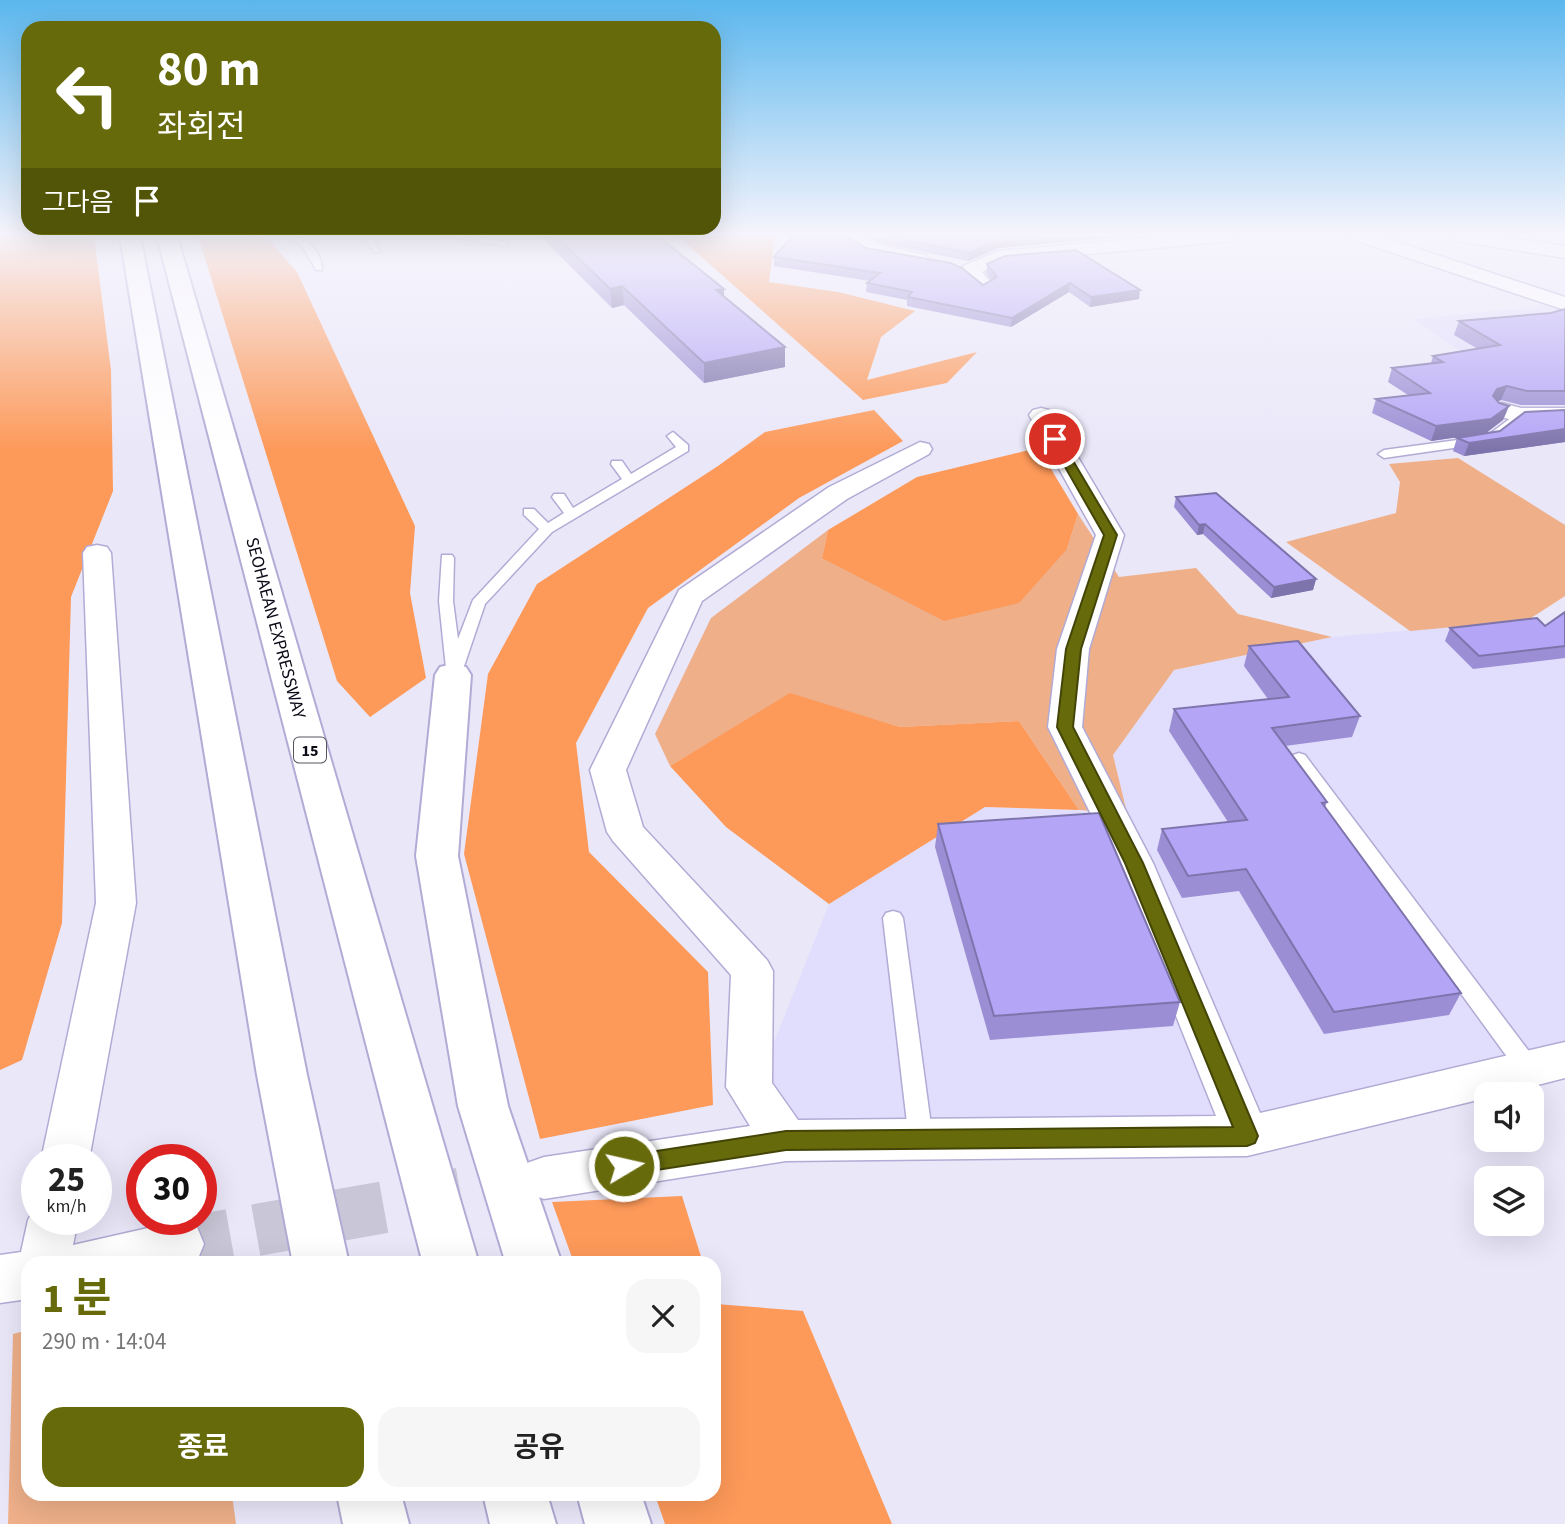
<!DOCTYPE html>
<html lang="ko">
<meta charset="utf-8">
<style>
:root{--surface:#fff;--page:#f6f6f6;--text:#222;--muted:#767676;--accent:#676a0b}
body{margin:0;font-family:"Source Sans 3","Noto Sans KR",sans-serif;background:var(--page);color:var(--text);height:100vh;display:flex;flex-direction:column;font-size:26px;white-space:nowrap}
*{box-sizing:border-box;margin:0}
p{font-size:23px;color:var(--muted)}
.icon{flex:none;width:38px;height:38px;fill:none;stroke:currentColor;stroke-width:2;stroke-linecap:round;stroke-linejoin:round}
.map{position:relative;flex:1;overflow:hidden}
.details{position:absolute;left:21px;top:1256px;width:700px;height:245px;display:flex;flex-direction:column;background:var(--surface);border-radius:21px;box-shadow:0 7px 28px #0002}
.details>*{flex:none}
.top-card{position:absolute;left:21px;top:21px;width:700px;height:214px;border-radius:21px;box-shadow:0 7px 28px #0002;background:#676a0b;color:#fff;overflow:hidden}
.tools{position:absolute;left:1474px;top:1082px;display:grid;gap:14px}
.tools a{display:grid;place-items:center;width:70px;height:70px;border-radius:14px;background:var(--surface);box-shadow:0 7px 28px #0002;font-size:35px}
.speed{position:absolute;left:21px;top:1144px;display:flex;gap:14px;font-size:35px;font-weight:700;text-align:center}
.speed>*{display:grid;place-content:center;width:91px;height:91px;border-radius:50%;background:var(--surface);box-shadow:0 7px 28px #0002;line-height:1}
.speed small{font-size:18px;font-weight:400}
.speed .limit{border:10px solid #d22;background:#fff;color:#111}
.pin{position:absolute;display:grid;place-items:center;width:60px;height:60px;color:#fff;margin:-30px;border:4px solid #fff;border-radius:50%;box-shadow:0 2px 7px #0007}
.me{position:absolute;width:77px;margin:-38px;rotate:81deg;stroke-linejoin:round;filter:drop-shadow(0 0 5px #0008)}
.turn{display:flex;align-items:center;gap:24px;height:147px;padding:0 21px;font-size:32px}
.turn .icon{width:91px;height:91px;stroke-width:2.5}
.turn b{display:block;font-size:49px;line-height:60px}
.then{display:flex;align-items:center;height:66px;padding:0 21px;background:#0003;gap:14px;font-size:26px}
.round{display:grid;place-items:center;flex:none;width:74px;height:74px;border-radius:21px;background:var(--page)}
.headline{display:flex;align-items:center;justify-content:space-between;height:119px;padding:0 21px}
h1{font-size:42px;font-weight:700;line-height:52px;color:var(--accent)}
.cta{display:flex;gap:14px;margin-top:auto;padding:14px 21px}
.cta a{flex:1;height:80px;border-radius:21px;background:var(--accent);color:#fff;font-size:28px;font-weight:700;line-height:80px;text-align:center}
.cta a+a{background:var(--page);color:var(--text)}
.map>svg:first-child{display:block}
</style>
<div class="map">
<svg width="1565" height="1524" viewBox="0 0 1565 1524">
<rect width="100%" height="100%" fill="#eae7f9"/>
<g fill="#e1ddfc">
<polygon points="1555,305 1565,309 1565,350 1474,361 1414,319"/>
<polygon points="1528,620 1565,652 1565,1047 1517,1053 1219,1122 792,1129 764,1067 829,904 985,807 1126,813 1113,755 1174,670 1332,637"/>
</g>
<g fill="#eeaf89">
<polygon points="1458,458 1565,525 1565,596 1528,620 1410,631 1286,542 1396,513 1400,482 1389,464"/>
<polygon points="1078,514 1119,577 1196,568 1238,614 1332,637 1174,670 1113,755 1127,813 1079,810 1019,721 900,727 790,694 670,766 655,734 711,618 828,530 822,558 1067,549"/>
<polygon points="28,1330 28,1494 232,1495 236,1524 8,1524 13,1334"/>
</g>
<g fill="#fd9959">
<polygon points="0,236 94,236 111,370 113,491 71,597 62,923 22,1060 0,1070"/>
<polygon points="198,236 265,236 297,272 415,526 410,593 426,678 370,717 337,681"/>
<polygon points="678,236 775,236 769,282 838,292 915,311 881,337 867,380 977,352 947,383 863,400"/>
<polygon points="874,410 903,441 799,498 648,608 576,743 589,852 708,972 713,1105 540,1139 464,854 488,674 537,584 718,466 765,432"/>
<polygon points="1029,450 1051,469 1078,514 1067,549 1019,603 944,621 822,558 828,530 917,477"/>
<polygon points="790,693 900,727 1019,721 1079,810 985,807 829,904 726,827 670,766"/>
<polygon points="682,1196 703,1263 574,1263 552,1202"/>
<polygon points="714,1299 716,1304 803,1311 892,1524 665,1524 655,1495 714,1494"/>
</g>
<g fill="none" stroke-linecap="round" stroke-linejoin="round">
<polyline stroke="#c9c6d7" stroke-width="52" stroke-dasharray="52 26" stroke-linecap="butt" points="179,1244 530,1181"/>
<g stroke="#b1abd5" stroke-width="3">
<g id="lane">
<path d="M290,236C308,236 322,253 322,270H316L303,247Z"/>
<polygon points="363,236 372,236 380,252 374,252"/>
<polygon points="446,236 473,236 509,243 504,246"/>
<polygon points="1520,411 1526,415 1524,418 1495,442 1384,458 1378,454 1384,450 1487,436"/>
<polygon points="673,432 688,445 688,451 552,532 485,604 461,675 453,680 447,678 439,601 442,555 452,555 454,558 453,601 458,639 473,600 539,529 524,515 524,509 534,509 548,523 564,513 552,497 554,494 564,494 573,508 622,479 611,464 612,461 622,461 631,474 676,447 667,436"/>
<polygon points="1299,753 1305,755 1537,1062 1540,1069 1537,1076 1529,1078 1521,1076 1293,763 1290,759 1293,755"/>
<polygon points="893,911 900,913 903,918 933,1140 929,1147 921,1150 913,1147 909,1140 883,918 886,913"/>
</g>
</g>
<g stroke="#b1abd5" stroke-width="3">
<g id="street">
<path d="M845,236H859L879,245L926,255L928,259L919,265C896,260 859,259 843,240Z"/>
<polygon points="1168,236 1240,236 1231,241 1003,262 982,272 993,285 983,291 976,289 960,270 963,266 999,251"/>
<polygon points="1351,236 1379,236 1565,297 1565,310 1354,240"/>
<polygon points="1449,236 1496,236 1565,246 1565,258 1458,241"/>
<polygon points="1502,403 1521,408 1565,408 1565,422 1520,422 1494,415 1490,410 1494,405"/>
<polygon points="1041,408 1049,410 1053,415 1124,535 1089,649 1082,727 1153,863 1260,1113 1565,1042 1565,1078 1502,1094 1486,1094 1486,1098 1247,1156 786,1161 544,1199 527,1193 520,1178 527,1163 544,1157 750,1126 726,1087 731,975 613,841 607,832 590,770 679,590 829,487 920,442 929,444 932,449 929,454 847,499 702,601 626,770 643,827 767,960 773,971 772,1083 798,1120 1216,1116 1115,863 1048,727 1057,649 1096,535 1029,415 1033,410"/>
<polygon points="97,545 107,547 111,553 136,903 89,1160 41,1160 96,903 83,553 87,547"/>
<polygon points="37,1204 37,1220 78,1220 73,1245 179,1221 197,1227 204,1244 197,1261 189,1264 28,1264 28,1299 0,1303 0,1255 21,1252 28,1220"/>
</g>
</g>
<g stroke="#b1abd5" stroke-width="4">
<g id="highway">
<polygon points="120,236 140,236 307,1075 349,1264 293,1264 257,1075"/>
<polygon points="157,236 177,236 479,1264 423,1264"/>
<polygon points="453,664 466,667 471,675 458,856 508,1106 562,1264 506,1264 458,1106 416,856 435,675 440,667"/>
<polygon points="337,1494 401,1494 409,1524 343,1524"/>
<polygon points="483,1494 547,1494 556,1524 490,1524"/>
<polygon points="577,1494 641,1494 651,1524 585,1524"/>
</g>
</g>
<use href="#lane" fill="#fff" fill-rule="evenodd"/>
<use href="#street" fill="#fff" fill-rule="evenodd"/>
<use href="#highway" fill="#fff" fill-rule="evenodd"/>
</g>
<g fill="#9b8ed4">
<polygon points="540,236 658,236 724,297 785,347 785,367 704,383 624,305 612,308"/>
<polygon points="865,236 1130,236 999,248 968,261 880,243"/>
<polygon points="866,248 983,285 991,280 986,273 987,264 1139,299 1090,307 1069,292 1011,327 907,306 907,300 866,292 867,283 870,281 774,266 774,257"/>
<polygon points="1565,309 1565,405 1521,405 1501,400 1497,402 1499,403 1509,406 1503,420 1486,433 1431,441 1372,413 1376,399 1408,395 1388,382 1392,368 1431,363 1433,356 1478,349 1454,335 1459,321 1551,313"/>
<polygon points="1565,410 1565,442 1464,456 1453,451 1457,438 1500,431"/>
<polygon points="1176,497 1316,579 1313,590 1271,598 1203,534 1197,535 1174,507"/>
<polygon points="1565,612 1565,658 1473,669 1445,641 1450,628 1545,626"/>
<polygon points="1249,646 1360,716 1352,737 1285,746 1327,802 1325,807 1461,993 1449,1015 1324,1034 1239,891 1182,898 1157,850 1162,829 1228,822 1169,731 1174,709 1268,699 1244,666"/>
<polygon points="938,824 1180,1002 1173,1026 990,1040 935,847"/>
</g>
<g fill="#7e74ac">
<polygon points="1040,236 1130,236 999,248 968,261 969,253 1000,240"/>
<polygon points="1070,283 1069,292 1011,327 1012,318"/>
<polygon points="622,286 624,305 612,308 610,289"/>
<polygon points="724,289 724,308 716,290"/>
<polygon points="1140,290 1139,299 1090,307 1091,297"/>
<polygon points="785,347 785,367 704,383 704,363"/>
<polygon points="1507,386 1501,400 1492,403 1493,396 1497,389"/>
<polygon points="1509,406 1503,420 1486,433 1431,441 1436,426"/>
<polygon points="1565,429 1565,442 1464,456 1469,443"/>
<polygon points="1205,524 1203,534 1197,535 1199,525"/>
<polygon points="1316,579 1313,590 1271,598 1274,587"/>
</g>
<g fill="#b4a5f6" stroke="#7e74ac" stroke-width="2">
<polygon points="556,236 658,236 724,289 716,290 785,347 704,363 622,286 610,289"/>
<polygon points="792,236 846,236 866,248 950,263 962,268 983,285 997,277 987,264 1005,256 1076,250 1140,290 1091,297 1070,283 1012,318 908,297 912,292 867,283 880,273 774,257"/>
<polygon points="886,236 1040,236 1000,240 969,253"/>
<polygon points="1565,309 1565,391 1527,391 1507,386 1497,389 1493,396 1499,403 1509,406 1491,419 1436,426 1376,399 1430,393 1392,368 1443,362 1433,356 1500,345 1459,321 1551,313"/>
<polygon points="1565,410 1565,429 1469,443 1457,438 1500,431 1525,412"/>
<polygon points="1216,493 1316,579 1274,587 1205,524 1199,525 1176,497"/>
<polygon points="1565,612 1565,646 1479,656 1450,628 1537,618 1545,626"/>
<polygon points="1298,641 1360,716 1272,728 1327,802 1322,803 1461,993 1334,1012 1246,869 1188,876 1162,829 1247,820 1174,709 1289,697 1249,646"/>
<polygon points="1099,813 1180,1002 994,1016 938,824"/>
</g>
<linearGradient id="sky" x2="0" y2="1"><stop stop-color="#5bb7ee"/><stop offset="0.52" stop-color="#f6f4fc"/><stop offset="1" stop-color="#f6f4fc" stop-opacity="0"/></linearGradient>
<rect width="1565" height="450" fill="url(#sky)"/>
<polygon fill="#676a0b" stroke="#434507" stroke-width="2" points="1051,437 1060,439 1117,535 1081,649 1073,727 1143,863 1258,1136 1255,1143 1247,1146 786,1150 624,1175 617,1172 614,1166 617,1159 624,1156 786,1131 1233,1127 1125,863 1057,727 1066,649 1104,535 1049,439"/>
<g text-anchor="middle" stroke-width="7" stroke-linejoin="round" paint-order="stroke">
<rect fill="#fff" stroke="#56545d" stroke-width="2" x="294" y="737.5" width="32" height="25" rx="5"/>
<g font-size="16" font-weight="bold" fill="#0d0a18">
<text x="310" y="756">15</text>
</g>
<g font-size="18" fill="#0d0a18" stroke="#fff">
<text transform="translate(276 628) rotate(75)" y="6">SEOHAEAN EXPRESSWAY</text>
</g>
</g>
</svg>
<div class="tools">
<a><svg class="icon" aria-label="sound" viewBox="0 0 24 24"><path d="M4 9h4l5-4v14l-5-4H4zM17 9q2 3 0 6"/></svg></a>
<a><svg class="icon" aria-label="layers" viewBox="0 0 24 24"><path d="M12 4l9 5-9 5-9-5zM3 14l9 5 9-5"/></svg></a>
</div>
<div class="speed"><div>25<small>km/h</small></div><div class="limit">30</div></div>
<div class="pin" style="left:1055px;top:439px;background:#d93025"><svg class="icon" aria-label="arrive" viewBox="0 0 24 24"><path d="M6 21V4h12l-3 4 3 4H6"/></svg></div>
<svg class="me" style="left:624px;top:1166px" viewBox="-20 -20 40 40"><circle r="17" fill="#676a0b" stroke="#fff" stroke-width="3"/><path d="M0-11L8 9 0 5-8 9z" fill="#fff"/></svg>
<div class="top-card">
<div class="turn"><svg class="icon" aria-label="left" viewBox="0 0 24 24"><path d="M17 20v-9H6M10 6l-5 5 5 5"/></svg><div><b>80 m</b>좌회전</div></div>
<div class="then">그다음<svg class="icon" aria-label="arrive" viewBox="0 0 24 24"><path d="M6 21V4h12l-3 4 3 4H6"/></svg></div>
</div>
<section class="details">
<div class="headline"><div><h1>1 분</h1><p>290 m · 14:04</p></div><a class="round"><svg class="icon" aria-label="close" viewBox="0 0 24 24"><path d="M6 6l12 12M18 6L6 18"/></svg></a></div>
<div class="cta"><a>종료</a><a>공유</a></div>
</section>
</div>
